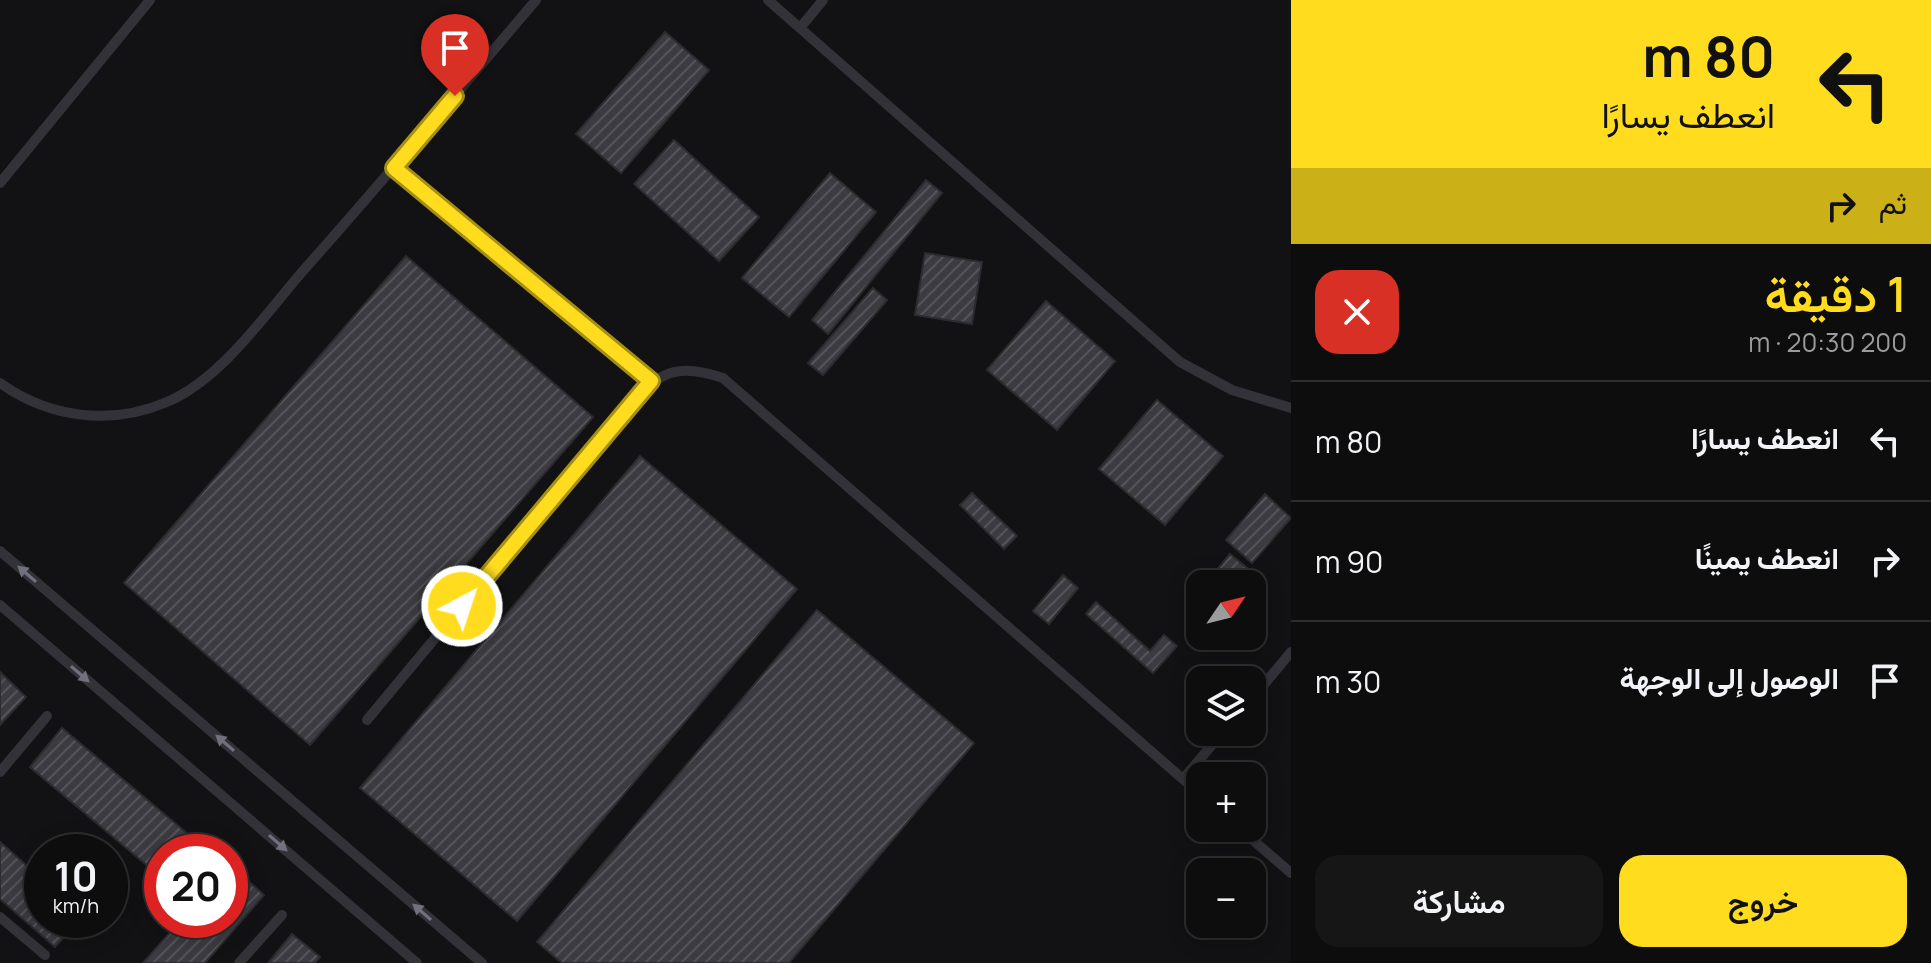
<!DOCTYPE html>
<html lang="ar">
<meta charset="utf-8">
<style>
:root{--surface:#0e0d0e;--page:#171617;--text:#f1f3f6;--muted:#9b9c9e;--line:#2e2d2e;--accent:#ffdd1e}
body{margin:0;font-family:Manrope,Vazirmatn,sans-serif;background:var(--page);color:var(--text);direction:rtl;height:100vh;display:flex;flex-direction:column;font-size:30px;white-space:nowrap}
*{box-sizing:border-box;margin:0}
p{font-size:26px;color:var(--muted)}
.icon{flex:none;width:44px;height:44px;fill:none;stroke:currentColor;stroke-width:2;stroke-linecap:round;stroke-linejoin:round}
.map{position:relative;flex:1;overflow:hidden;direction:ltr}
.panel{display:flex;flex-direction:column;background:var(--surface);width:640px}
.panel>*{flex:none}
.hud{background:#ffdd1e;color:#111;overflow:hidden}
.needle{width:52px;rotate:55deg}
.fabs{position:absolute;left:1186px;top:570px;display:grid;gap:16px}
.fabs a{display:grid;place-items:center;width:80px;height:80px;border-radius:16px;background:var(--surface);box-shadow:0 4px 20px #0003,0 0 0 2px var(--line);font-size:40px}
.speed{position:absolute;left:24px;top:834px;display:flex;gap:16px;font-size:40px;font-weight:700;text-align:center}
.speed>*{display:grid;place-content:center;width:104px;height:104px;border-radius:50%;background:var(--surface);box-shadow:0 4px 20px #0003,0 0 0 2px var(--line);line-height:1}
.speed small{font-size:20px;font-weight:400}
.speed .limit{border:12px solid #d22;background:#fff;color:#111}
.pin{position:absolute;display:grid;place-items:center;width:68px;height:68px;color:#fff;margin:-82px -34px;border-radius:50% 50% 50% 0;rotate:-45deg;box-shadow:0 0 8px #0007}
.pin .icon{rotate:45deg}
.me{position:absolute;width:88px;margin:-44px;rotate:40deg;stroke-linejoin:round;filter:drop-shadow(0 0 6px #0008)}
.turn{display:flex;align-items:center;gap:28px;height:168px;padding:0 24px;font-size:36px}
.turn .icon{width:104px;height:104px;stroke-width:2.5}
.turn b{display:block;font-size:56px;line-height:68px}
.then{display:flex;align-items:center;height:76px;padding:0 24px;background:#0003;gap:16px;font-size:30px}
.round{display:grid;place-items:center;flex:none;width:84px;height:84px;border-radius:24px;background:var(--page)}
.head{display:flex;align-items:center;justify-content:space-between;height:136px;padding:0 24px}
h1{font-size:48px;font-weight:600;line-height:60px;color:var(--accent)}
.button{display:flex;gap:16px;margin-top:auto;padding:16px 24px}
.button a{flex:1;height:92px;border-radius:24px;background:var(--accent);color:#111;font-size:32px;font-weight:600;line-height:92px;text-align:center}
.button a+a{background:var(--page);color:var(--text)}
ul{padding:0;list-style:none}
li{display:flex;align-items:center;gap:24px;height:120px;padding:0 24px;border-top:2px solid var(--line)}
li div{flex:1}
li b{display:block;font-size:30px}
li em{font-style:normal}
main{display:flex;flex:1;min-height:0}
.map>svg:first-child{display:block}
</style>
<main>
<section class="panel">
<div class="hud">
<div class="turn"><svg class="icon" aria-label="left" viewBox="0 0 24 24"><path d="M17 20v-9H6M10 6l-5 5 5 5"/></svg><div><b>80 m</b>انعطف يسارًا</div></div>
<div class="then">ثم<svg class="icon" aria-label="right" viewBox="0 0 24 24"><path d="M7 20v-9h11M14 6l5 5-5 5"/></svg></div>
</div>
<div class="head"><div><h1>1 دقيقة</h1><p>200 m · 20:30</p></div><a class="round" style="background:#d93025;color:#fff"><svg class="icon" aria-label="close" viewBox="0 0 24 24"><path d="M6 6l12 12M18 6L6 18"/></svg></a></div>
<ul>
<li><svg class="icon" aria-label="left" viewBox="0 0 24 24"><path d="M17 20v-9H6M10 6l-5 5 5 5"/></svg><div><b>انعطف يسارًا</b></div><em>80 m</em></li>
<li><svg class="icon" aria-label="right" viewBox="0 0 24 24"><path d="M7 20v-9h11M14 6l5 5-5 5"/></svg><div><b>انعطف يمينًا</b></div><em>90 m</em></li>
<li><svg class="icon" aria-label="arrive" viewBox="0 0 24 24"><path d="M6 21V4h12l-3 4 3 4H6"/></svg><div><b>الوصول إلى الوجهة</b></div><em>30 m</em></li>
</ul>
<div class="button"><a>خروج</a><a>مشاركة</a></div>
</section>
<div class="map">
<svg width="1291" height="963" viewBox="0 0 1291 963">
<defs>
<pattern id="building-hatch" width="6" height="6" patternUnits="userSpaceOnUse" patternTransform="scale(2)"><rect width="6" height="6" fill="#3c3b41"/><path d="M-1 1l2-2M0 6l6-6M5 7l2-2" fill="none" stroke="#55545a"/></pattern>
</defs>
<rect width="100%" height="100%" fill="#121113"/>
<g fill="url(#building-hatch)" stroke="#2c2b2f" stroke-width="2">
<polygon points="665,32 709,70 621,173 576,134"/>
<polygon points="674,140 759,217 719,261 634,184"/>
<polygon points="830,173 876,212 789,317 742,278"/>
<polygon points="926,180 942,193 828,334 812,320"/>
<polygon points="925,253 982,262 972,324 915,315"/>
<polygon points="406,256 593,417 310,745 124,583"/>
<polygon points="873,288 887,300 823,375 808,363"/>
<polygon points="1046,301 1115,361 1057,430 987,370"/>
<polygon points="1157,400 1223,456 1165,525 1099,469"/>
<polygon points="640,456 797,589 517,921 360,788"/>
<polygon points="972,493 1017,536 1004,549 960,505"/>
<polygon points="1265,494 1291,518 1252,563 1226,540"/>
<polygon points="1230,554 1247,568 1234,584 1217,584 1210,578"/>
<polygon points="1063,575 1078,588 1049,624 1033,611"/>
<polygon points="1096,602 1150,651 1164,635 1177,646 1153,673 1086,614"/>
<polygon points="817,610 974,743 789,963 562,963 537,942"/>
<polygon points="0,672 26,697 0,725"/>
<polygon points="62,728 208,851 208,852 162,852 162,878 30,767"/>
<polygon points="0,842 42,879 42,920 79,920 55,947 0,899"/>
<polygon points="230,865 264,895 205,963 143,963 181,920 230,920"/>
<polygon points="292,934 320,957 315,963 268,963"/>
</g>
<g fill="none" stroke-linecap="round" stroke-linejoin="round">
<g stroke="#323238" stroke-width="10">
<polyline points="768,0 1180,362 1232,390 1291,408"/>
<polyline points="800,28 823,0"/>
<polyline points="394,168 651,381"/>
<polyline points="0,183 150,0"/>
<path d="M0,383C49,418 111,426 167,402C221,379 264,316 302,272C381,183 459,91 536,0"/>
<polyline points="0,551 482,963"/>
<polyline points="0,605 417,963"/>
<polyline points="1252,699 1291,652"/>
<path d="M367,720L633,400C663,369 682,364 723,378L1200,794"/>
<polyline points="0,772 47,716"/>
<polyline points="1183,779 1223,732"/>
<polyline points="1239,828 1291,873"/>
<polyline points="0,917 45,955"/>
<polyline points="239,963 282,915"/>
</g>
</g>
<defs><path id="oneway-solid" d="M-6-.8H1V-3.2L6.5 0L1 3.2V.8H-6Z" transform="scale(2)"/></defs>
<g fill="#70717d">
<use href="#oneway-solid" transform="translate(27 574) rotate(-139)"/>
<use href="#oneway-solid" transform="translate(80 674) rotate(41)"/>
<use href="#oneway-solid" transform="translate(225 743) rotate(-139)"/>
<use href="#oneway-solid" transform="translate(278 843) rotate(41)"/>
<use href="#oneway-solid" transform="translate(422 912) rotate(-139)"/>
</g>
<g fill="none" stroke-linecap="round" stroke-linejoin="round">
<g stroke="#a69014" stroke-width="20">
<polyline id="route" points="455,96 394,168 651,381 462,606"/>
</g>
<use href="#route" stroke="#ffdd1e" stroke-width="14"/>
</g>
</svg>
<div class="fabs">
<a><svg class="needle" viewBox="-14 -14 28 28"><path d="M0-13l5 13h-10z" fill="#e53935"/><path d="M0 13l5-13h-10z" fill="#9b9c9e"/></svg></a>
<a><svg class="icon" aria-label="layers" viewBox="0 0 24 24"><path d="M12 4l9 5-9 5-9-5zM3 14l9 5 9-5"/></svg></a>
<a>+</a>
<a>−</a>
</div>
<div class="speed"><div>10<small>km/h</small></div><div class="limit">20</div></div>
<div class="pin" style="left:455px;top:96px;background:#d93025"><svg class="icon" aria-label="arrive" viewBox="0 0 24 24"><path d="M6 21V4h12l-3 4 3 4H6"/></svg></div>
<svg class="me" style="left:462px;top:606px" viewBox="-20 -20 40 40"><circle r="17" fill="#ffdd1e" stroke="#fff" stroke-width="3"/><path d="M0-11L8 9 0 5-8 9z" fill="#fff"/></svg>
</div>
</main>
